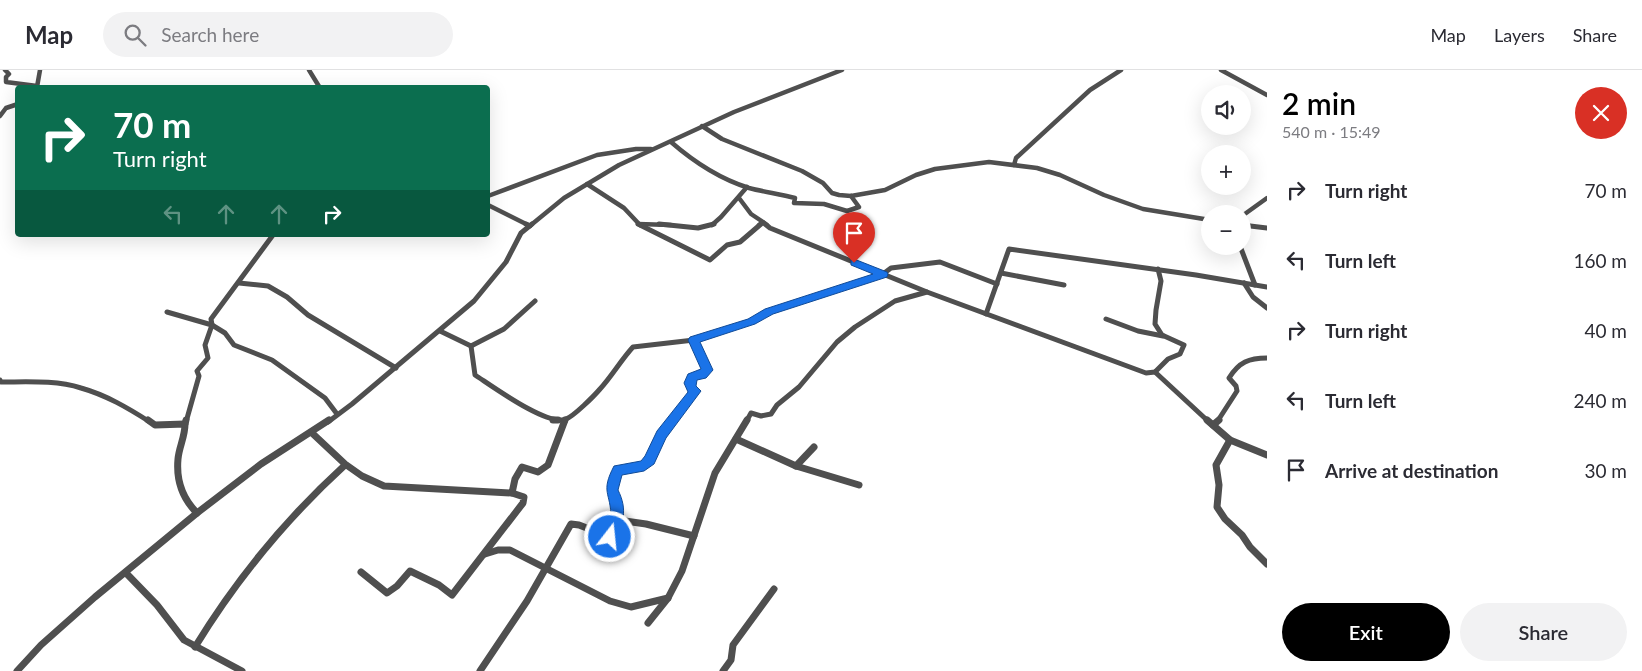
<!DOCTYPE html>
<meta charset="utf-8">
<style>
:root{--surface:#fff;--page:#f2f2f3;--text:#2b2b33;--muted:#7c7c81;--line:#e1e1e2;--accent:#000}
body{margin:0;font-family:Lato,sans-serif;background:var(--page);color:var(--text);height:100vh;display:flex;flex-direction:column;font-size:19px;white-space:nowrap}
*{box-sizing:border-box;margin:0}
p{font-size:16px;color:var(--muted)}
.icon{flex:none;width:28px;height:28px;fill:none;stroke:currentColor;stroke-width:2;stroke-linecap:round;stroke-linejoin:round}
.map{position:relative;flex:1;overflow:hidden}
.side{display:flex;flex-direction:column;background:var(--surface);width:375px}
.side>*{flex:none}
.hud{position:absolute;left:15px;top:15px;width:475px;height:152px;border-radius:5px;box-shadow:0 5px 20px #0002;background:#0b6e4f;color:#fff;overflow:hidden}
.fabs{position:absolute;left:1201px;top:15px;display:grid;gap:10px}
.fabs a{display:grid;place-items:center;width:50px;height:50px;border-radius:50%;background:var(--surface);box-shadow:0 5px 20px #0002;font-size:25px}
.pin{position:absolute;display:grid;place-items:center;width:42px;height:42px;color:#fff;margin:-51px -21px;border-radius:50% 50% 50% 0;rotate:-45deg;box-shadow:0 0 5px #0007}
.pin .icon{rotate:45deg}
.me{position:absolute;width:55px;margin:-28px;rotate:16deg;stroke-linejoin:round;filter:drop-shadow(0 0 4px #0008)}
.turn{display:flex;align-items:center;gap:18px;height:105px;padding:0 15px;font-size:22px}
.turn .icon{width:65px;height:65px;stroke-width:2.5}
.turn b{display:block;font-size:35px;line-height:42px}
.lanes{display:flex;align-items:center;height:48px;padding:0 15px;background:#0003;justify-content:center;gap:25px;direction:ltr}
.lanes .off{opacity:.35}
.round{display:grid;place-items:center;flex:none;width:52px;height:52px;border-radius:26px;background:var(--page)}
.head{display:flex;align-items:center;justify-content:space-between;height:85px;padding:0 15px}
h1{font-size:30px;font-weight:600;line-height:38px;color:var(--accent)}
.action{display:flex;gap:10px;margin-top:auto;padding:10px 15px}
.action a{flex:1;height:58px;border-radius:30px;background:var(--accent);color:#fff;font-size:20px;font-weight:600;line-height:58px;text-align:center}
.action a+a{background:var(--page);color:var(--text)}
ul{padding:0;list-style:none}
li{display:flex;align-items:center;gap:15px;height:70px;padding:0 15px}
li div{flex:1}
li b{display:block;font-size:19px}
li em{font-style:normal}
header{display:flex;align-items:center;gap:30px;box-sizing:border-box;height:70px;padding:0 25px;background:var(--surface);border-bottom:1px solid var(--line)}
header strong{font-size:24px}
nav{display:flex;gap:28px;margin-inline-start:auto;font-size:18px}
.search{width:350px;height:45px;background:var(--page);display:flex;align-items:center;gap:12px;box-sizing:border-box;padding:0 18px;border-radius:28px;color:var(--muted);font-size:19px}
main{display:flex;flex:1;min-height:0}
.map>svg:first-child{display:block}
</style>
<header>
<strong>Map</strong>
<div class="search"><svg class="icon" aria-label="search" viewBox="0 0 24 24"><circle cx="10" cy="10" r="6"/><path d="M15 15l6 6"/></svg>Search here</div>
<nav><a>Map</a><a>Layers</a><a>Share</a></nav>
</header>
<main>
<div class="map">
<svg width="1267" height="601" viewBox="0 0 1267 601">
<rect width="100%" height="100%" fill="#fff"/>
<g fill="none" stroke-linecap="round" stroke-linejoin="round">
<g stroke="#4f4f4f" stroke-width="4.5">
<polyline points="5,0 9,4 6,7 6,12 37,16"/>
<polyline points="309,0 320,18"/>
<polyline points="1221,0 1267,25"/>
<polyline points="37,17 40,0"/>
<polyline points="0,46 6,38 18,34"/>
<polyline points="702,56 722,69 802,101 823,113 832,123 839,125 851,126 885,120 916,105 935,99 989,92 1037,98 1060,105 1104,125 1143,139 1210,150"/>
<path d="M671,72C694,92 720,109 749,118C764,122 780,124 795,128L794,133L824,134L847,141L859,137L851,126"/>
<polyline points="1014,95 1016,88 1090,20 1121,0"/>
<polyline points="587,114 624,138 640,155"/>
<polyline points="488,126 597,85 636,79 651,79"/>
<polyline points="739,128 751,144 763,152"/>
<polyline points="488,135 528,155"/>
<polyline points="1242,146 1267,128"/>
<polyline points="638,154 671,155"/>
<polyline points="531,155 564,128 619,95 734,42 842,0"/>
<polyline points="712,155 721,147 747,117"/>
<polyline points="759,155 763,152 767,155"/>
</g>
<g stroke="#4f4f4f" stroke-width="5">
<polyline points="526,154 530,156"/>
<polyline points="638,154 710,190 727,175 740,172 761,154"/>
<polyline points="659,154 698,158 714,154"/>
<polyline points="765,154 770,158 927,222 1146,303 1155,302 1168,289 1180,284 1184,275 1162,265 1155,254 1156,240 1161,211 1158,199"/>
<polyline points="1242,155 1267,158"/>
<polyline points="1240,176 1255,215"/>
<polyline points="1001,203 1064,215"/>
<polyline points="239,213 268,216 287,227 308,245 396,298"/>
<polyline points="1244,213 1253,227 1267,238"/>
<polyline points="167,242 212,255 225,263 234,275 272,290 325,328 337,344"/>
<polyline points="986,244 1009,179 1196,205 1267,217"/>
<polyline points="1106,249 1138,261 1163,266"/>
<path d="M440,261L471,276L475,305C492,316 548,357 566,349C574,346 594,326 600,319C612,306 621,290 633,277L694,270L751,251L769,242L883,204L891,198L940,192L997,214"/>
<polyline points="471,276 504,259 535,231"/>
<polyline points="1155,302 1209,352"/>
<path d="M0,310L1,312C27,312 56,310 81,318C106,325 128,338 150,352"/>
<polyline points="186,352 199,306 197,301 208,288 205,275 212,255 211,249 273,165"/>
<polyline points="328,352 352,334 474,231 506,192 521,163 532,154"/>
<polyline points="565,352 566,349"/>
<polyline points="671,352 695,321 691,318 692,307 708,300 694,270"/>
<polyline points="746,352 751,343 761,346 771,344 777,335 799,317 837,272 855,257 895,231 927,222"/>
<path d="M1217,352L1237,321L1236,316L1229,308C1239,292 1249,288 1267,288"/>
</g>
<g stroke="#4f4f4f" stroke-width="7">
<path d="M148,350L155,355L185,354C185,367 179,377 178,389C176,411 182,428 197,443"/>
<polyline points="553,350 558,350"/>
<polyline points="1207,350 1230,370 1267,385"/>
<polyline points="185,354 186,350"/>
<polyline points="1213,355 1219,350"/>
<polyline points="312,363 345,394 362,406 384,416 512,423 515,409 522,397 538,402 548,395 565,350"/>
<polyline points="736,369 796,396 859,415"/>
<polyline points="1230,370 1216,395 1219,415 1217,437 1225,449 1242,465 1250,477 1267,494"/>
<polyline points="796,396 814,377"/>
<polyline points="618,450 613,419 618,400 644,395 649,390 661,365 672,350"/>
<polyline points="485,484 498,480 510,480 610,531 631,537 668,528"/>
<polyline points="361,502 387,523 397,516 410,501 439,515 452,525 523,433 524,427 512,423"/>
<polyline points="126,503 157,535 184,570 242,601"/>
<polyline points="648,553 668,528 682,501 715,403 747,350"/>
<path d="M195,577C236,510 286,449 344,396"/>
<polyline points="17,601 41,575 95,527 197,443 261,394 329,350"/>
<polyline points="480,601 527,531 571,454 579,455 610,467 618,450 646,454 694,466"/>
<polyline points="723,601 731,590 733,575 774,519"/>
</g>
</g>
<path fill="#1a73e8" stroke="#114b97" d="M854,189L887,202L888,204L887,207L773,244L755,254L700,272L713,300L706,308L697,310L696,316L701,321L666,368L654,394L644,401L622,405L618,420C628,440 623,453 615,471L610,473L605,471L603,467C606,461 610,454 611,448C611,422 600,423 614,396L641,391L645,386L657,361L688,322L684,313L688,304L701,299L688,270L690,267L748,249L765,239L873,204L851,195V190Z"/>
</svg>
<div class="fabs">
<a><svg class="icon" aria-label="sound" viewBox="0 0 24 24"><path d="M4 9h4l5-4v14l-5-4H4zM17 9q2 3 0 6"/></svg></a>
<a>+</a>
<a>−</a>
</div>
<div class="pin" style="left:854px;top:193px;background:#d93025"><svg class="icon" aria-label="arrive" viewBox="0 0 24 24"><path d="M6 21V4h12l-3 4 3 4H6"/></svg></div>
<svg class="me" style="left:610px;top:467px" viewBox="-20 -20 40 40"><circle r="17" fill="#1a73e8" stroke="#fff" stroke-width="3"/><path d="M0-11L8 9 0 5-8 9z" fill="#fff"/></svg>
<div class="hud">
<div class="turn"><svg class="icon" aria-label="right" viewBox="0 0 24 24"><path d="M7 20v-9h11M14 6l5 5-5 5"/></svg><div><b>70 m</b>Turn right</div></div>
<div class="lanes"><svg class="icon off" aria-label="left" viewBox="0 0 24 24"><path d="M17 20v-9H6M10 6l-5 5 5 5"/></svg><svg class="icon off" aria-label="ahead" viewBox="0 0 24 24"><path d="M12 20V5M6 11l6-6 6 6"/></svg><svg class="icon off" aria-label="ahead" viewBox="0 0 24 24"><path d="M12 20V5M6 11l6-6 6 6"/></svg><svg class="icon" aria-label="right" viewBox="0 0 24 24"><path d="M7 20v-9h11M14 6l5 5-5 5"/></svg></div>
</div>
</div>
<section class="side">
<div class="head"><div><h1>2 min</h1><p>540 m · 15:49</p></div><a class="round" style="background:#d93025;color:#fff"><svg class="icon" aria-label="close" viewBox="0 0 24 24"><path d="M6 6l12 12M18 6L6 18"/></svg></a></div>
<ul>
<li><svg class="icon" aria-label="right" viewBox="0 0 24 24"><path d="M7 20v-9h11M14 6l5 5-5 5"/></svg><div><b>Turn right</b></div><em>70 m</em></li>
<li><svg class="icon" aria-label="left" viewBox="0 0 24 24"><path d="M17 20v-9H6M10 6l-5 5 5 5"/></svg><div><b>Turn left</b></div><em>160 m</em></li>
<li><svg class="icon" aria-label="right" viewBox="0 0 24 24"><path d="M7 20v-9h11M14 6l5 5-5 5"/></svg><div><b>Turn right</b></div><em>40 m</em></li>
<li><svg class="icon" aria-label="left" viewBox="0 0 24 24"><path d="M17 20v-9H6M10 6l-5 5 5 5"/></svg><div><b>Turn left</b></div><em>240 m</em></li>
<li><svg class="icon" aria-label="arrive" viewBox="0 0 24 24"><path d="M6 21V4h12l-3 4 3 4H6"/></svg><div><b>Arrive at destination</b></div><em>30 m</em></li>
</ul>
<div class="action"><a>Exit</a><a>Share</a></div>
</section>
</main>
